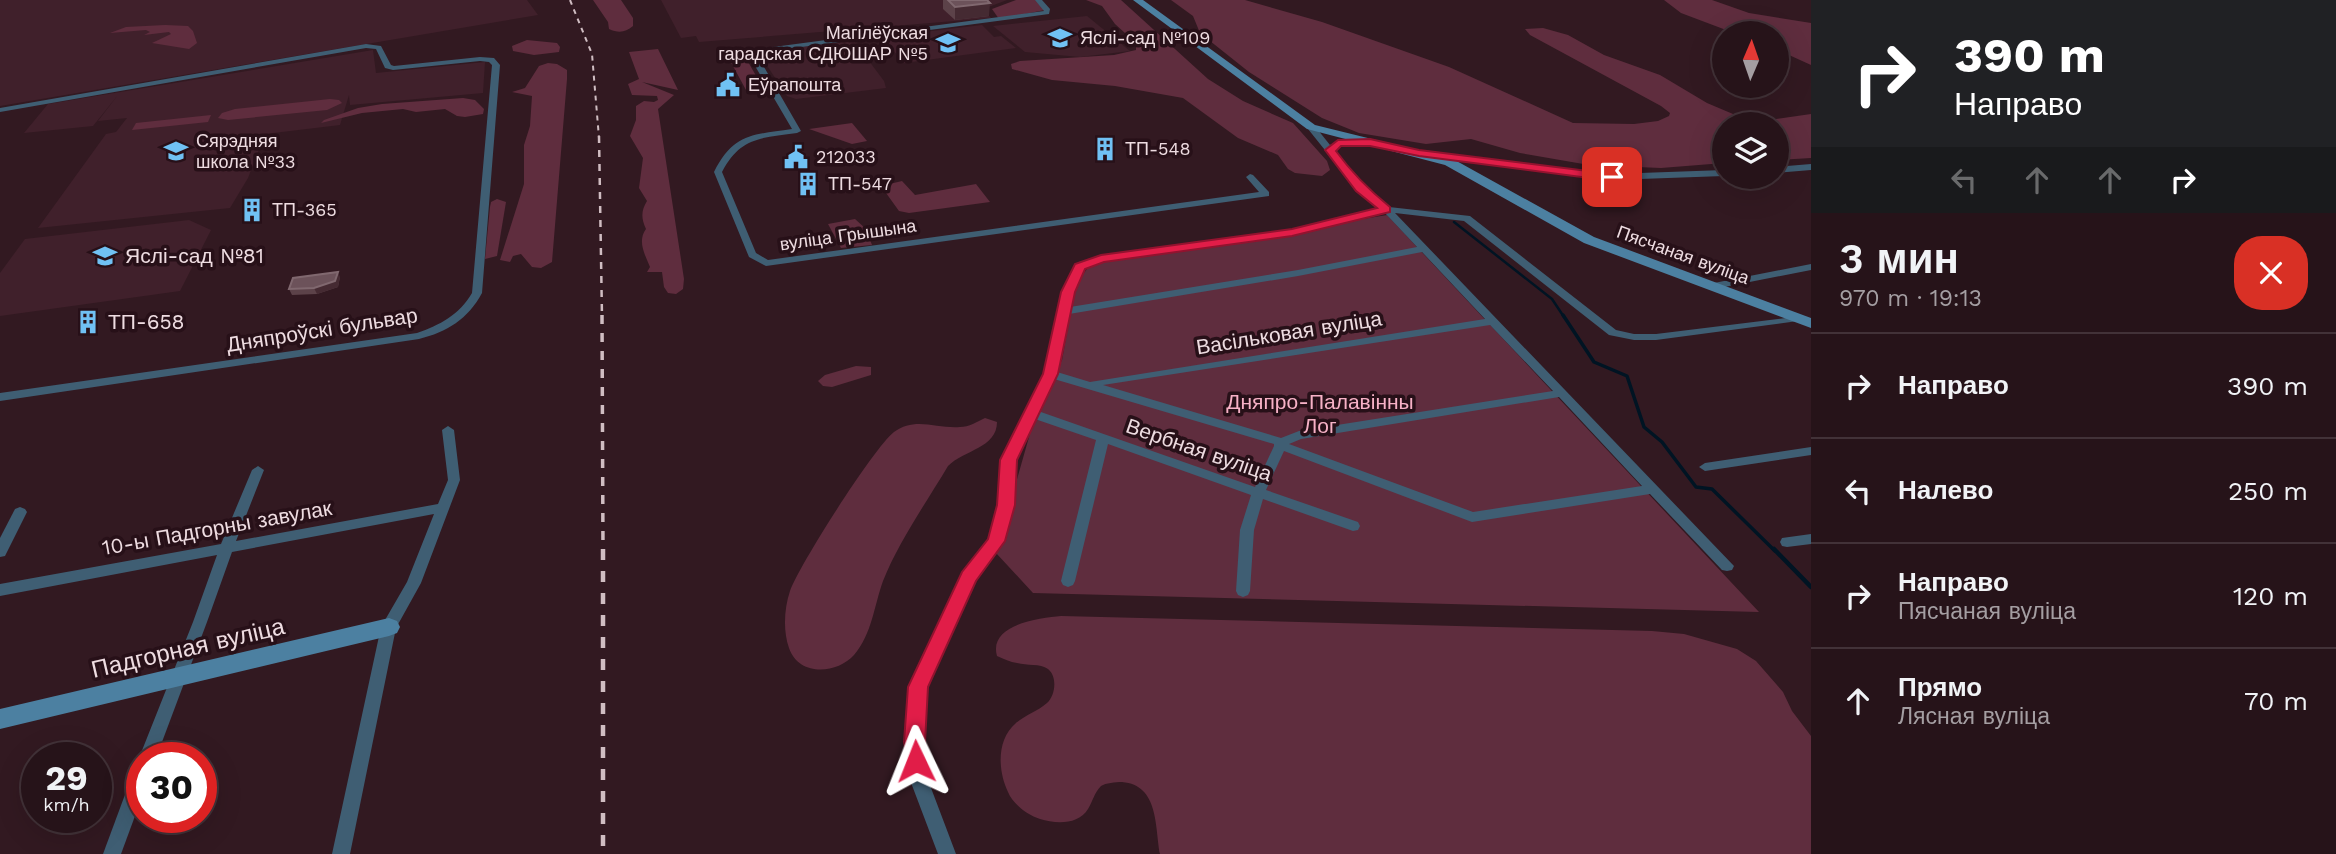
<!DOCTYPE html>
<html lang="ru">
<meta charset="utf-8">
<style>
:root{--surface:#261319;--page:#2e1c22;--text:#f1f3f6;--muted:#a49ea2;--line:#423238}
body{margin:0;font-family:"Work Sans",sans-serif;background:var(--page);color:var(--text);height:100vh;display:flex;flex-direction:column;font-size:26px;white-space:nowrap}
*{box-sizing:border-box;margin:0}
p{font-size:23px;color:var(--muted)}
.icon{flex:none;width:38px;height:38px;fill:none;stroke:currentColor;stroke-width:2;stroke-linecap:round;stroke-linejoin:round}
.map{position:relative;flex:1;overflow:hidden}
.sheet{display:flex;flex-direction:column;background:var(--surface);width:525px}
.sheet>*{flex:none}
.banner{background:#202124;color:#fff;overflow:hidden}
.needle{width:46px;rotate:2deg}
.tools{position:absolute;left:1712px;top:21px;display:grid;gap:14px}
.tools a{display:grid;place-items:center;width:77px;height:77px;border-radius:50%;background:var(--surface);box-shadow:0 7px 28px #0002,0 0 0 2px var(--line);font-size:35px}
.speed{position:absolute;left:21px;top:742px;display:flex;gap:14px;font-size:35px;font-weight:700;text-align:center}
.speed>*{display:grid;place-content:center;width:91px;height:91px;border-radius:50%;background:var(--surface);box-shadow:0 7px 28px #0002,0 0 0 2px var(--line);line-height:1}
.speed small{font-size:18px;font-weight:400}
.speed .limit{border:10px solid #d22;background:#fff;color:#111}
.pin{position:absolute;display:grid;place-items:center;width:60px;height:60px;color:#fff;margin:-30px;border-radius:14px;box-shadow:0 4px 10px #0006}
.me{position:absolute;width:77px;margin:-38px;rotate:358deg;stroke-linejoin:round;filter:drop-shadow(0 0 5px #0008)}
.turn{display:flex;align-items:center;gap:24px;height:147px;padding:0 28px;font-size:32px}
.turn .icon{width:91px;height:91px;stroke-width:2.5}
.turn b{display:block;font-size:49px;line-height:60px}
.lanes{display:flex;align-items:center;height:66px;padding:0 28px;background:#0003;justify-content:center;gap:35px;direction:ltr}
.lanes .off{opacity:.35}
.round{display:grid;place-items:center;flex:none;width:74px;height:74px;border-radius:28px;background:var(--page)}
.overview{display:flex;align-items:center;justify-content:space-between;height:119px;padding:0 28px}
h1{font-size:42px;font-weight:600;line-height:52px}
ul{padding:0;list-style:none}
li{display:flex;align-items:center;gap:21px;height:105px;padding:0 28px;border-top:2px solid var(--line)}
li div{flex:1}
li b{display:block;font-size:26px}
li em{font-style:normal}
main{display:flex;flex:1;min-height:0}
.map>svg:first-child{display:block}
</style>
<main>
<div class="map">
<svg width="1811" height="854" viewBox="0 0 1811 854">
<rect width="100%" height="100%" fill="#321921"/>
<g fill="#40202b">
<polygon points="0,0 527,0 538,15 0,106"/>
<polygon points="661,0 1007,0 983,9 991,18 699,42 696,36 681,38"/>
<polygon points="1087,16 1130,51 1080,57 1025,52 993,26"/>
<polygon points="982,25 994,37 1001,36 1016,48 904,63 882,37"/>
<polygon points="854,41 884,81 886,88 796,99 787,96 758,52"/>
<polygon points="373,50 376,73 485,62 483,93 350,105 349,95 340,125 265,134 248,178 230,208 38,228 106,134 116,132 127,118 98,121 118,95 93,126 24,133 48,104"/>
<polygon points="189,220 211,230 180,291 0,316 0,273 25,239"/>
</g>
<g fill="#5f2d3e">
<path d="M593,0H621L633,18V26C625,33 618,33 609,29L608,22Z"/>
<polygon points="1016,0 1036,0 1045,10 999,19 992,9"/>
<polygon points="1086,0 1121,0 1208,79 1243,101 1293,123 1327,161 1330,170 1322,176 1295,173 1288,169 1278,155 1238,138 1183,98 1115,86 1052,80 1012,69 1011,64 1020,61 1114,55 1136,50 1136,43 1115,24 1102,6"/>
<polygon points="1171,0 1245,0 1322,22 1449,67 1573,123 1634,124 1658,121 1669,116 1670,113 1661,106 1530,35 1525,29 1543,28 1568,35 1604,55 1660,75 1707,103 1733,114 1776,119 1811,114 1811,158 1776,160 1776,124 1724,124 1724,163 1661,168 1589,165 1520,153 1471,139 1426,144 1359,133 1322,118 1249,72 1200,33 1193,16"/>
<polygon points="1664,0 1712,0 1749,13 1811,23 1811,65 1776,49 1776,33 1734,33 1681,13"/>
<polygon points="165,25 188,26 193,31 197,43 189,49 152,43 171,34 169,32 144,35 150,32 146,30 110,33 126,27"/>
<polygon points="527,40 557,43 560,47 559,52 534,55 513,51 512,46"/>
<path d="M658,49L678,90L642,82L674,95L658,109L684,279L683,289L676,294L668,293L664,287L662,272H647L650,267C645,255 637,241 646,229C641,218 641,211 647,201L639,188L643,158L630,136L636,120V106L644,101L654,102L658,100L657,96L632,95L628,84L639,79L629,52Z"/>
<polygon points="743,53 763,88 746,90 727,55"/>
<polygon points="548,63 557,64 567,70 567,79 552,262 541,268 532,267 521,254 513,256 510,262 500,260 524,184 524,145 530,126 532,96 512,92 525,88 539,66"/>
<polygon points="463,98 475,100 484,109 483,114 465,117 457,116 445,109 416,112 403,109 362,113 321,123 324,120 358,108 382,104"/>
<polygon points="330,99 339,100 342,103 327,110 228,120 218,118 222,113 235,109"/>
<polygon points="211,115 208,122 132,130 136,123"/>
<polygon points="852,123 867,141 852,144 809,129"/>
<polygon points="902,181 915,195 976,184 990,202 909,213 899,211 881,186"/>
<polygon points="497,199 506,202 497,256 485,259 490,207 491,202"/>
<polygon points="1387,215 1759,612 1033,593 996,553 1033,423 1062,360 1076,283 1091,264"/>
<polygon points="855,219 866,229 872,245 841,248 828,224"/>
<polygon points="856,366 871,367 871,375 832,387 823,386 818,381 825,375"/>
<path d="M985,418L997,422C997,448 964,450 948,466C926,503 899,541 883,581C874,606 872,634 854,655C837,674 799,677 789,648C783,631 784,609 790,591C798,567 875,446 894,432C915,416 937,429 960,427C969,427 977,422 985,418Z"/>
<path d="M1061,616L1652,631L1684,634L1737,649L1756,661L1783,692L1792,711L1811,736V854H1160C1155,827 1159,785 1122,782C1115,782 1106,783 1101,786C1094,793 1093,801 1088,809C1078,825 1056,824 1040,819C1027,815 1013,804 1008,792C998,771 996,740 1016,723C1025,715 1038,711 1047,703C1055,696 1058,677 1048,669C1040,663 1027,666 1017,663C1010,662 1004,659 997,656C988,624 1040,618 1061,616Z"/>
</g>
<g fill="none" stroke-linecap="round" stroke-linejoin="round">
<polyline stroke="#001423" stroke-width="2.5" points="1454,222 1552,299 1564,317"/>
<polyline stroke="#001423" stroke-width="3.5" points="1563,315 1594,362 1627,376 1644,427 1662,442 1696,487 1712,489 1775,551"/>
<polyline stroke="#001423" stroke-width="4.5" points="1774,549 1811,587"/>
<g fill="#3f5e73" fill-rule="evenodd">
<path d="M1035,0H1042L1050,9L1049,14L756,53L801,131L797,133C761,138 740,137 722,172L756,253L768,260L1259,192L1246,177L1250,174L1253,175L1269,192V196L766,266L749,257L714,172C734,133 752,135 792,129L748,54L751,50L1044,11Z"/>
<path d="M366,44L381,46L391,65L394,66L480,57L494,58L500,65L482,293C468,319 447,332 419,339L0,401V393L417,333C440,325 459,315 472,293L492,65L489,62L480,61L393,70L385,68L376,49L366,48L0,112V108Z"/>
<path d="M1308,125H1314L1330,145L1338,141L1373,140V144H1370L1340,145L1334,151L1363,186L1389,207L1470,216L1616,330L1634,334H1656L1802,316L1803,318L1798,321L1656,340H1634L1609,335L1464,221L1395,213L1734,566L1732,570L1727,571L1722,570L1650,494L1472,522L1284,451L1266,490L1358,522L1360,526L1358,530L1353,531L1263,499L1254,530L1250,591L1248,595L1243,597L1238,595L1236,591L1240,530L1251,495L1108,444L1075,581L1073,585L1068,587L1063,585L1061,581L1096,440L1035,419L1014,460L1013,505L1003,541L975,580L926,687L922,742L928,780L956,854H938L910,780L906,742L910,687L962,577L990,539L999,505L1002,460L1045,374L1063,292L1070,273L1079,262L1101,256L1292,229L1379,208L1357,190L1308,129ZM1384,212L1417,247L1298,270L1070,307C1075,282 1075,269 1102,262L1292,235ZM1422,252L1485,319L1090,382L1057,372L1069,314L1298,276ZM1490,325L1553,391L1299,431L1281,438L1103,385ZM1054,379L1274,444V446L1255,487L1038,411ZM1559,397L1642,486L1473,512L1289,444L1301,439Z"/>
<polygon points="1423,151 1612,174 1724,170 1724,176 1612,180 1420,156 1420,152"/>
<polygon points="1811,164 1811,170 1776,173 1776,167"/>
<polygon points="1811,264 1811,270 1714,289 1709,286 1714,283"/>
<polygon points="448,426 454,430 460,480 421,583 396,628 350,854 332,854 381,627 407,582 434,514 232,552 207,622 156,758 142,758 142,764 139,758 193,622 217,555 0,596 0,584 221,544 252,470 258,466 264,470 236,541 438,504 448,480 442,430"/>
<polygon points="1811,447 1811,455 1705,471 1699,467 1705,463"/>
<polygon points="20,507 25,509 27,512 5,556 0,557 0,538 15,509"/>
<polygon points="1811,534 1811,544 1787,547 1782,546 1780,542 1782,538"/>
<polygon points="142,765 142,797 121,854 103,854 133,773 136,767"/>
</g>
<g fill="#4c80a1" fill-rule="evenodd">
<polygon points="1133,0 1143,0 1315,125 1453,159 1594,237 1811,318 1811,328 1584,243 1445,165 1307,129"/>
<polygon points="389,618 397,621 400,627 397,633 389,636 0,729 0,709"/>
</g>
<polyline stroke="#d0bdc2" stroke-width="2" stroke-dasharray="5 5" stroke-linecap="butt" points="570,0 592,54 599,138"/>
<polyline stroke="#d0bdc2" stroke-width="2.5" stroke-dasharray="7 7" stroke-linecap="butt" points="599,136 602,317"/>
<polyline stroke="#d0bdc2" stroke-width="3.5" stroke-dasharray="9 9" stroke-linecap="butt" points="602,315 603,551"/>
<polyline stroke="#d0bdc2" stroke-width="4.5" stroke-dasharray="11 11" stroke-linecap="butt" points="603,549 603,854"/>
</g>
<g fill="#5c4249">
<polygon points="943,0 987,0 989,16 955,20 943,9"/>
<polygon points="340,277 338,287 317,294 292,295 289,289"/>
</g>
<g fill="#452a32">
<polygon points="990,3 989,16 955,20 955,7"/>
<polygon points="338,272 340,277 338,287 317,294 314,288"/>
</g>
<g fill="#6c525a" stroke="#80686f" stroke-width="2">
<polygon points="948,0 987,0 990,3 955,7"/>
<polygon points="338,272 335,281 314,288 289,289 293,278"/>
</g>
<path fill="#e11d48" stroke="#92132f" stroke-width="2" d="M1370,139L1419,150L1612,174L1617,177L1612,181L1419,156L1370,146H1341L1336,151C1352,173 1369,190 1390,207V212L1292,236L1104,262L1085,269L1075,292L1058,374L1017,460L1015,505L1005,541L976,581L928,687L925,742L927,761L924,768L916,771L909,768L904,742L908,687L962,572L988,539L997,505L1000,460L1043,374L1061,292L1075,264L1101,255L1292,229L1377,208L1356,191L1325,150L1338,140Z"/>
<defs>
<g id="school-bare" transform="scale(1.89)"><path d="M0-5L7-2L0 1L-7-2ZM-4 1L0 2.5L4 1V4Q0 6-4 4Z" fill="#70c1f4" stroke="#271018" stroke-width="2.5" paint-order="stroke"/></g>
<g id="civic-bare" transform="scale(1.89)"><path d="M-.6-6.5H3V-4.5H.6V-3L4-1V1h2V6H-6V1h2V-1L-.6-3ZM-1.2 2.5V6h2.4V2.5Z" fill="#70c1f4" stroke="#271018" stroke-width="2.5" paint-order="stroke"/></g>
<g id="building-bare" transform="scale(1.89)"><path d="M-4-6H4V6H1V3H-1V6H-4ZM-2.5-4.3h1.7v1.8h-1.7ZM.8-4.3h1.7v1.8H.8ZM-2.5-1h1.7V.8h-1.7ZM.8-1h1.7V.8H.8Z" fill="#70c1f4" stroke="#271018" stroke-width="2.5" paint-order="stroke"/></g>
</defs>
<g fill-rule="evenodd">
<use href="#school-bare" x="1060" y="38"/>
<use href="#school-bare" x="948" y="43"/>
<use href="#civic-bare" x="728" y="85"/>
<use href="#building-bare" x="1105" y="149"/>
<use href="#school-bare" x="176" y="151"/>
<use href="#civic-bare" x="796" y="157"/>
<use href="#building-bare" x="808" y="184"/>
<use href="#building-bare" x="252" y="210"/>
<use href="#school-bare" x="105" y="256"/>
<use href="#building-bare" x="88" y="322"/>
</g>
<g text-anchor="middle" stroke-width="7" stroke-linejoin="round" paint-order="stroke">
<g font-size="18" fill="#eedce1" stroke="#271018" text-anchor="start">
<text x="928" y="39" text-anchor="end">Магілёўская<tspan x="928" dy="21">гарадская СДЮШАР №5</tspan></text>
<text x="1080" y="44">Яслі-сад №109</text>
<text x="748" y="91">Еўрапошта</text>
<text x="196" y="147">Сярэдняя<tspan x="196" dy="21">школа №33</tspan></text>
<text x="1125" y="155">ТП-548</text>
<text x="816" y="163">212033</text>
<text x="828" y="190">ТП-547</text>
<text x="272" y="216">ТП-365</text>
</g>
<g font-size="18" fill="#eedce1" stroke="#271018">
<text transform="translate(848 235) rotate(-8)" y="6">вуліца Грышына</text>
<text transform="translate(1683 255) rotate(20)" y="6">Пясчаная вуліца</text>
</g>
<g font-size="21" fill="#eedce1" stroke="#271018" text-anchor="start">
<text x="125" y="263">Яслі-сад №81</text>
<text x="108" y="329">ТП-658</text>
</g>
<g font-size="21" fill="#eedce1" stroke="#271018">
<text transform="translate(322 330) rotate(-9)" y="7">Дняпроўскі бульвар</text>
<text transform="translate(1289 333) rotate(-9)" y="7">Васільковая вуліца</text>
<text transform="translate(1199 450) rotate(19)" y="7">Вербная вуліца</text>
<text transform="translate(217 528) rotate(-10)" y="7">10-ы Падгорны завулак</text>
</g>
<g font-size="21" fill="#f7b1c6" stroke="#271018">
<text x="1320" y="409">Дняпро-Палавінны<tspan x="1320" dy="24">Лог</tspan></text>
</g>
<g font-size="24" fill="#eedce1" stroke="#271018">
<text transform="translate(188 648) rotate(-13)" y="8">Падгорная вуліца</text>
</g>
</g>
</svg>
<div class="tools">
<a><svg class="needle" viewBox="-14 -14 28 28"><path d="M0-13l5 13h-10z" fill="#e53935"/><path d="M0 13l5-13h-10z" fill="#a49ea2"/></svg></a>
<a><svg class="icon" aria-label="layers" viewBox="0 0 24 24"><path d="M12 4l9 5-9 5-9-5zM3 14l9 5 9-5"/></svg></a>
</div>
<div class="speed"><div>29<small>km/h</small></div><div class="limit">30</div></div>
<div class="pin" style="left:1612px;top:177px;background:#d93025"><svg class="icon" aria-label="arrive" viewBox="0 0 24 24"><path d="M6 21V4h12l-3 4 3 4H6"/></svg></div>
<svg class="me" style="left:916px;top:761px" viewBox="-20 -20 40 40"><path d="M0-17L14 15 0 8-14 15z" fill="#e11d48" stroke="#fff" stroke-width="4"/></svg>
</div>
<section class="sheet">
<div class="banner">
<div class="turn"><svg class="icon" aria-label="right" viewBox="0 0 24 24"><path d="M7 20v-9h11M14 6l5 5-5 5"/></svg><div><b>390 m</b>Направо</div></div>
<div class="lanes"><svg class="icon off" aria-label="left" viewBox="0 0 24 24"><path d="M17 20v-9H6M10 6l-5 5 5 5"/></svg><svg class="icon off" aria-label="ahead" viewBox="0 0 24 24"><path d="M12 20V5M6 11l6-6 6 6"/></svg><svg class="icon off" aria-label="ahead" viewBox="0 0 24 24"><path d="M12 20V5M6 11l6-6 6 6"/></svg><svg class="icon" aria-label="right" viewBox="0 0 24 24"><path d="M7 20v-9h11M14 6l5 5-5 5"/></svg></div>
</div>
<div class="overview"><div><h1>3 мин</h1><p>970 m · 19:13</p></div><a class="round" style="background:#d93025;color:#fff"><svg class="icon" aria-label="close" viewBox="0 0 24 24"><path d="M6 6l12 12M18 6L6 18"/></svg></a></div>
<ul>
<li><svg class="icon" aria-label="right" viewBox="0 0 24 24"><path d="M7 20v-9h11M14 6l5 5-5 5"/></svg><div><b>Направо</b></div><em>390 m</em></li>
<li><svg class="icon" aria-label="left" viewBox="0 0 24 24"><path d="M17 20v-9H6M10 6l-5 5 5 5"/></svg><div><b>Налево</b></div><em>250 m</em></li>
<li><svg class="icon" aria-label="right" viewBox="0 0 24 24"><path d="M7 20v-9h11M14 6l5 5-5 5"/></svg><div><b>Направо</b><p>Пясчаная вуліца</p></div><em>120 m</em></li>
<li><svg class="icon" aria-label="ahead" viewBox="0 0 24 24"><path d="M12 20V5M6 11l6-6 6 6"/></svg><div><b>Прямо</b><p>Лясная вуліца</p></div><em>70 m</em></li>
</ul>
</section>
</main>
